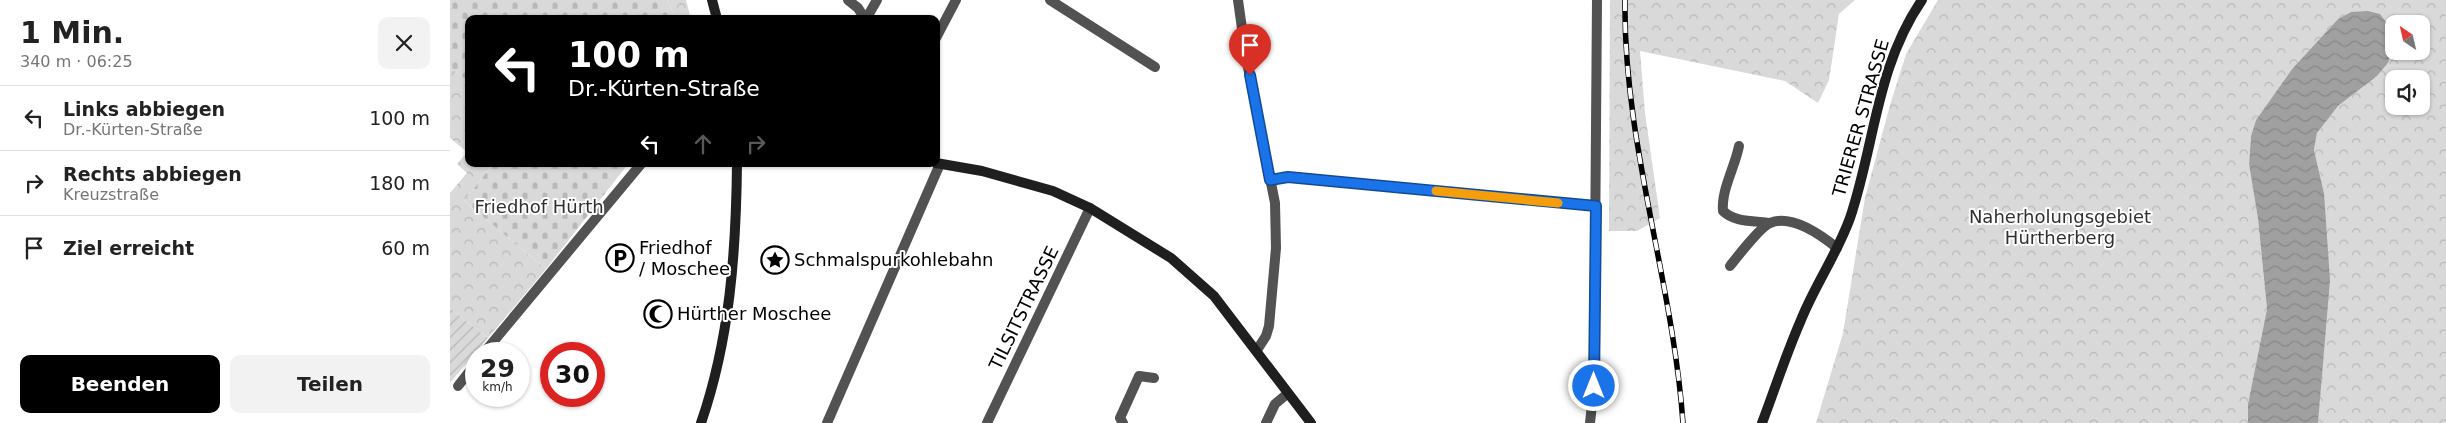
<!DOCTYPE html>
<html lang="de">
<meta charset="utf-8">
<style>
:root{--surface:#fff;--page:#f2f2f2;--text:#222;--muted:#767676;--line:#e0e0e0;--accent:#000}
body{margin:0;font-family:"DejaVu Sans",sans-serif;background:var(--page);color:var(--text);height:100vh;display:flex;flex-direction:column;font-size:19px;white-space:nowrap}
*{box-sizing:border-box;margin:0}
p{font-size:16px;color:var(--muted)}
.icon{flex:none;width:28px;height:28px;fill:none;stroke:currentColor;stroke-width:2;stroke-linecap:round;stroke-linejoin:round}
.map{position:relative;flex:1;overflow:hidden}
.drawer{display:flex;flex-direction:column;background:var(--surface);width:450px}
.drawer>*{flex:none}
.top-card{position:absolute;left:15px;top:15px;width:475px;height:152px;border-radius:10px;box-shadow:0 1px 4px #0004;background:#000;color:#fff;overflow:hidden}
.needle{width:32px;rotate:326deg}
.buttons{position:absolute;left:1935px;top:15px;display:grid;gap:10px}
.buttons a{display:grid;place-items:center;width:45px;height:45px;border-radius:10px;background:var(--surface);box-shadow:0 1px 4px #0004;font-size:25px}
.speed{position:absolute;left:15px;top:342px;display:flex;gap:10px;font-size:25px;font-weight:700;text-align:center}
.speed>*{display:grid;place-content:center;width:65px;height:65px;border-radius:50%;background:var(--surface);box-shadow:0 1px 4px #0004;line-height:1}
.speed small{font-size:12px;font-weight:400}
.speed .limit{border:8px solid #d22;background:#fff;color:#111}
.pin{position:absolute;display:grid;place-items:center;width:42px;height:42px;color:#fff;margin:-51px -21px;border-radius:50% 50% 50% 0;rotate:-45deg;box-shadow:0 0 5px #0007}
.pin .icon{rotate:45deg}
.me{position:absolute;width:55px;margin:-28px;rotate:0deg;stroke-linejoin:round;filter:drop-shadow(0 0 4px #0008)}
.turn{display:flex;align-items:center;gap:18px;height:105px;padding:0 20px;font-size:22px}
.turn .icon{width:65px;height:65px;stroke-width:2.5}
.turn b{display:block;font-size:35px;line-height:42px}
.lanes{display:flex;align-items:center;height:48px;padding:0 20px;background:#0003;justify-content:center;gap:25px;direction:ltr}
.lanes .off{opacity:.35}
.round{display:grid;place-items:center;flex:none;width:52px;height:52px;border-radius:10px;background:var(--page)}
.summary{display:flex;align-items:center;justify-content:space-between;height:85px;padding:0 20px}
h1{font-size:30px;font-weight:600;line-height:38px}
.action{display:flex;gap:10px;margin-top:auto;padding:10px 20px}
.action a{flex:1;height:58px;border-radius:10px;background:var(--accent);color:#fff;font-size:20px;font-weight:600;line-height:58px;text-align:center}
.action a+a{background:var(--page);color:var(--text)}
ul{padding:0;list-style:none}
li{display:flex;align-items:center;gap:15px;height:65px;padding:0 20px;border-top:1px solid var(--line)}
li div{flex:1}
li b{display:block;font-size:19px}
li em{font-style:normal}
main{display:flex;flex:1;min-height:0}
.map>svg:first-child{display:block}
</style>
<main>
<section class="drawer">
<div class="summary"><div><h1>1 Min.</h1><p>340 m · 06:25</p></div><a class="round"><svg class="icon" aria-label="close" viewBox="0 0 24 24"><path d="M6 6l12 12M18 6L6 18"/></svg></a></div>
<ul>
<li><svg class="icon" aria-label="left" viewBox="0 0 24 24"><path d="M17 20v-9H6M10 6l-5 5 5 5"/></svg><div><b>Links abbiegen</b><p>Dr.-Kürten-Straße</p></div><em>100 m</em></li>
<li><svg class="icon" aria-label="right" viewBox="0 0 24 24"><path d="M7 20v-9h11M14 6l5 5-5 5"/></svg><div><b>Rechts abbiegen</b><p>Kreuzstraße</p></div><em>180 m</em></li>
<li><svg class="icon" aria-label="arrive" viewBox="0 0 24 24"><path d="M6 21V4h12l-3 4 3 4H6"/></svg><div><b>Ziel erreicht</b></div><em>60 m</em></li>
</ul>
<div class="action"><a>Beenden</a><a>Teilen</a></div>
</section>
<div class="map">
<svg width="1996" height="423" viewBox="0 0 1996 423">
<defs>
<pattern id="forest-crowns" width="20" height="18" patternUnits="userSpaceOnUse" patternTransform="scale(1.25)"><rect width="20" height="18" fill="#d9d9d9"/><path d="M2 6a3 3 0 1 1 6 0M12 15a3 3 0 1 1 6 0" fill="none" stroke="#b8b8b8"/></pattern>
<pattern id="cemetery-stones" width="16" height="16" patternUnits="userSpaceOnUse" patternTransform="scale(1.25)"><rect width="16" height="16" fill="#d9d9d9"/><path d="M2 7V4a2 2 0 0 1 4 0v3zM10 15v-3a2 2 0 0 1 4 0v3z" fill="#b8b8b8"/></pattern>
<pattern id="garden-furrows" width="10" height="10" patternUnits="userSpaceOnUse" patternTransform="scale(1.25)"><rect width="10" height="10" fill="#d9d9d9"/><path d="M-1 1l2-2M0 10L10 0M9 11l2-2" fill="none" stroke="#b8b8b8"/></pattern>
<pattern id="water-waves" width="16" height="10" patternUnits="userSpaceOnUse" patternTransform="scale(1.25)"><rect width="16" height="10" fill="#a0a0a0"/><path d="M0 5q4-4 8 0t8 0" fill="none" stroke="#888"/></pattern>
</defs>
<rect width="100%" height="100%" fill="#fff"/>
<g fill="url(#forest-crowns)" fill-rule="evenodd">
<polygon points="217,0 236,0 241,19 226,19"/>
<polygon points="1160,0 1405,0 1389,14 1379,80 1368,103 1335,81 1190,51 1195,113 1210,218 1187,231 1159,231"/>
<path d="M1488,0H1996V423H1868L1871,381L1874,193L1864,150L1867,133L1888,106L1927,76L1938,63L1930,14L1901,12L1888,19L1842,69L1806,120L1801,136L1799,164L1808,219L1817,309L1798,404V423H1366L1393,333L1415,198L1440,105L1456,54ZM1944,24H1971V51H1944ZM1944,79H1971V106H1944Z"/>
<polygon points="0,67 19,82 19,164 43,164 14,201 96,269 38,338 0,308 0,193 17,173 7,164 17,152 0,138"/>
</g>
<g fill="url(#cemetery-stones)">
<polygon points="0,0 217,0 226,19 19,19 19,82 0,67"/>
<polygon points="43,164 178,164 96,269 14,201"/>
</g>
<polygon fill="url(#garden-furrows)" points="0,308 38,338 0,383"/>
<polygon fill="url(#water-waves)" points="1918,11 1930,14 1942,30 1943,41 1938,63 1927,76 1888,106 1867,133 1864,150 1874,193 1880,280 1868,423 1798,423 1798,404 1817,309 1808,219 1799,164 1801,136 1806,120 1842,69 1888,19 1901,12"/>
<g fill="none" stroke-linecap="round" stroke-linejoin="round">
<g stroke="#525252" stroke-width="10">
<polyline points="398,0 408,8 415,19"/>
<polyline points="600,0 705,67"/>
<polyline points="788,0 796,57 825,203 826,248 819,326 816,336 807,350"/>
<polyline points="416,19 427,0"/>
<polyline points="486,38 506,0"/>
<path d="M1289,146C1285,167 1271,190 1273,211C1286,223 1303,220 1319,223"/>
<polyline points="820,180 838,177 1145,206"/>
<path d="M1280,266C1288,256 1310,227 1320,223C1342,214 1371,235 1387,248"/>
<polyline points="33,354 191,164"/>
<polyline points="8,386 26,363"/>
<polyline points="377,423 490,164"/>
<polyline points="537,423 640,208"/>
<polyline points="673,423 670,418 689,376 704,378"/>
<polyline points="816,423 825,404 837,394"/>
<polyline points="1140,423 1144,386 1147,0"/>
</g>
<g stroke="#1f1f1f" stroke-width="10">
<polyline points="262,0 267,19"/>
<polyline points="486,163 532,171 603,191 640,208 721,258 764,296 861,423"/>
<path d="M251,423C280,339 286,252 287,164"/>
<path d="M1312,423C1325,389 1336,354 1351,320C1365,285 1387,254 1400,218C1425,144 1426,67 1472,0"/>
</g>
<g stroke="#000" stroke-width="5.5">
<path id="rail" d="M1175,0C1173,143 1223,281 1233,423"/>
</g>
<use href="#rail" stroke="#fff" stroke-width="4" stroke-dasharray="11" stroke-linecap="butt"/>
</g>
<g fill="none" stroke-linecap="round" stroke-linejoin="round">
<g stroke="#114b97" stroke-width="12">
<polyline id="route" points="800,75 820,180 838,177 1146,206 1144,386"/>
</g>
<use href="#route" stroke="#1a73e8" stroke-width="9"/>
<polyline stroke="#f59e0b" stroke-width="9" points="986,191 1108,203"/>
</g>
<defs>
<g id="parking-ring" transform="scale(1.4375)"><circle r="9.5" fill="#fff" stroke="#000" stroke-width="1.5"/><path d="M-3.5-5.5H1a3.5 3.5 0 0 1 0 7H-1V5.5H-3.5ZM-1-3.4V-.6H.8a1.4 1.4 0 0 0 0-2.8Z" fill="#000"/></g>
<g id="sight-ring" transform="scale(1.4375)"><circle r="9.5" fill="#fff" stroke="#000" stroke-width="1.5"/><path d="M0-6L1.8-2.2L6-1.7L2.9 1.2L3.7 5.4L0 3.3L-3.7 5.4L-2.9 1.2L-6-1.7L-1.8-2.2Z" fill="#000"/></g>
<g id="mosque-ring" transform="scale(1.4375)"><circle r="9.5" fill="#fff" stroke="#000" stroke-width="1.5"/><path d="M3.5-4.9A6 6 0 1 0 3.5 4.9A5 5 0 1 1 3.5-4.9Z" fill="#000"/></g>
</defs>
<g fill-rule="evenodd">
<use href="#parking-ring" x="170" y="258"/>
<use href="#sight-ring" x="325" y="260"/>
<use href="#mosque-ring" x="208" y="314"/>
</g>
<g text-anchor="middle" stroke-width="4" stroke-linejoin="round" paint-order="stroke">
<g font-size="18" fill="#000" stroke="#fff">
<text transform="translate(1411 118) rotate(-74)" y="6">TRIERER STRASSE</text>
<text transform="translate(574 308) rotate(-64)" y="6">TILSITSTRASSE</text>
</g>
<g font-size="18" fill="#303030" stroke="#fff">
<text x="89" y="213">Friedhof Hürth</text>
<text x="1610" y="223">Naherholungsgebiet<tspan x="1610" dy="21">Hürtherberg</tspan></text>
</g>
<g font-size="18" fill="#000" stroke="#fff" text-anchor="start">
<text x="189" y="254">Friedhof<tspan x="189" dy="21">/ Moschee</tspan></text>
<text x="344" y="266">Schmalspurkohlebahn</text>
<text x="227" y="320">Hürther Moschee</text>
</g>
</g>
</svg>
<div class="buttons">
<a><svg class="needle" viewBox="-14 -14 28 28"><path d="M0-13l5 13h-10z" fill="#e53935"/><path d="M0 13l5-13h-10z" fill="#767676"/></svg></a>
<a><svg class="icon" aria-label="sound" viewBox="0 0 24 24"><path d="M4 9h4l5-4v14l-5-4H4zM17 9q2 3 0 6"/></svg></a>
</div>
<div class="speed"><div>29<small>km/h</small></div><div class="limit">30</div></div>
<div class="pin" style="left:800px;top:75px;background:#d93025"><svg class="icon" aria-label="arrive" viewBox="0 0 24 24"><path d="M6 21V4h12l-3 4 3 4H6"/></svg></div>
<svg class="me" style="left:1144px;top:386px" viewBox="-20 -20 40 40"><circle r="17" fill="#1a73e8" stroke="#fff" stroke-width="3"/><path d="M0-11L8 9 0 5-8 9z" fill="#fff"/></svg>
<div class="top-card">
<div class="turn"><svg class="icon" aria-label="left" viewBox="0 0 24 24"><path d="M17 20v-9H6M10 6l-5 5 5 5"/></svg><div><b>100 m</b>Dr.-Kürten-Straße</div></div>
<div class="lanes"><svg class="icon" aria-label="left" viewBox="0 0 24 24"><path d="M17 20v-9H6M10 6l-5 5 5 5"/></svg><svg class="icon off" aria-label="ahead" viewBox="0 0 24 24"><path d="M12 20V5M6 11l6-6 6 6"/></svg><svg class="icon off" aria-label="right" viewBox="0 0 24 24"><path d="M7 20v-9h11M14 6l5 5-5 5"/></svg></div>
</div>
</div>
</main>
